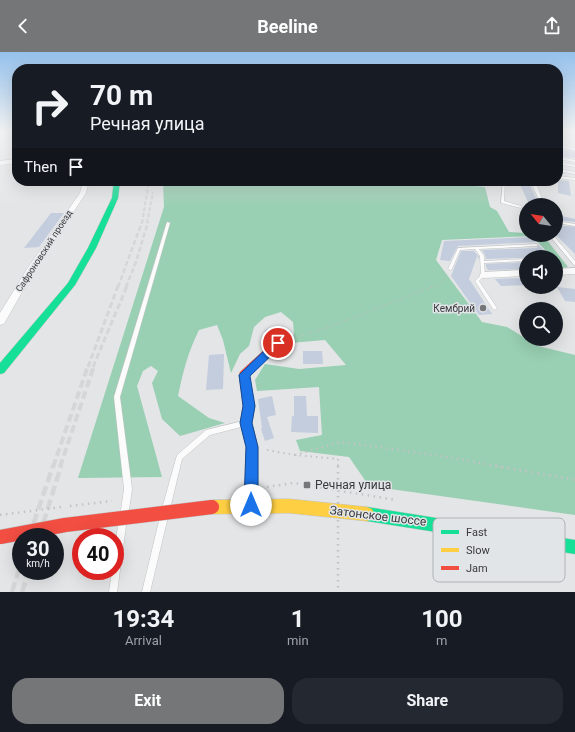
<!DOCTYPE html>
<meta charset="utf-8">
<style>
:root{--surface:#171b24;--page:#242831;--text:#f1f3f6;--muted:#9ea1a6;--accent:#747678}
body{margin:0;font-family:Roboto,sans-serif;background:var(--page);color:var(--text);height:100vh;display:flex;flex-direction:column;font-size:15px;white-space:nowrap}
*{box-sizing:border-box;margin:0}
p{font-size:13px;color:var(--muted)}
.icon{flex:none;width:22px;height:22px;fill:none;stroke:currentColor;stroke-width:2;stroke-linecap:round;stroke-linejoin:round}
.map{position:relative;height:540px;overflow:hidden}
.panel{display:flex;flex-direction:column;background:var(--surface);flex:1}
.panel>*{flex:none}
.banner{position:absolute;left:12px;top:12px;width:551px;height:122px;border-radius:16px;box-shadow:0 4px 16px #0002;background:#171b24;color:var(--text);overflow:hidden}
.needle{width:26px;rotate:300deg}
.controls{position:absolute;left:519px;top:146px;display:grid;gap:8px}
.controls a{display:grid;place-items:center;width:44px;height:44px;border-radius:50%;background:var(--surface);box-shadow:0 4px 16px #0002;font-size:20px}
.speed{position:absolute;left:12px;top:476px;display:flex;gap:8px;font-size:20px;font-weight:700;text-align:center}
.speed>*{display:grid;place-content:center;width:52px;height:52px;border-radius:50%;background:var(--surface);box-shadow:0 4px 16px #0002;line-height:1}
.speed small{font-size:10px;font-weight:400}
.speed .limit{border:6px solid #d22;background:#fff;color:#111}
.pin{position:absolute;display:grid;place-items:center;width:34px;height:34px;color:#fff;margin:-17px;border:2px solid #fff;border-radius:50%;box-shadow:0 1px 4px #0007}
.me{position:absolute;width:44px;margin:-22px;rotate:0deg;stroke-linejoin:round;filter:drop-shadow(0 0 3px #0008)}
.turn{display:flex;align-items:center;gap:14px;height:84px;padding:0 12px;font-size:18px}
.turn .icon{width:52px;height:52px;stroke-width:2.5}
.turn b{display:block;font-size:28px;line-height:34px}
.then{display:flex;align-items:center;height:38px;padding:0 12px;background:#0003;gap:8px;font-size:15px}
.eta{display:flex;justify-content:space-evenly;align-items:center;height:68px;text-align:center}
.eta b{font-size:24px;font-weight:700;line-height:28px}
.button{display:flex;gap:8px;margin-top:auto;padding:8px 12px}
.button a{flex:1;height:46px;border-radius:16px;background:var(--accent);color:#fff;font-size:16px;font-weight:700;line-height:46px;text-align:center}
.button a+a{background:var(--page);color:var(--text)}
header{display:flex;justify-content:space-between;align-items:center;height:52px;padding:0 12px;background:var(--accent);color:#fff;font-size:18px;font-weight:700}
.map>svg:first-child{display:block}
</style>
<header><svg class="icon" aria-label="back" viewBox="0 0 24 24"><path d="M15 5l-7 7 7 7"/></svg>Beeline<svg class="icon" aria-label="share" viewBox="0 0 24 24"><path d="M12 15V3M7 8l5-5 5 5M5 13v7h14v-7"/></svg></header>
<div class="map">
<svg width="575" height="540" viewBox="0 0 575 540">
<rect width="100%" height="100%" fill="#e3e5e7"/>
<path fill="#99cfb2" d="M163,129H423L485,135L490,155L497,159L509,180L526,181V183H543L568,215L562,216L556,210V205H552L532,184L442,188L436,208L482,270L507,275L538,294L575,303V463L369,434L349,405L300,399L296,388L322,383L319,335L257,339L255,328L265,312L299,317L346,313L325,288L290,291L294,282L293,270L281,260L265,265L254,275L249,294L240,302L231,321L223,288L217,273L199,278C188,300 183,320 178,344L209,366L225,371L180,384L162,367L152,331L158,319L151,314L143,319L137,334L162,425L78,426L164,155Z"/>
<g fill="#c4cddd">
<polygon points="558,97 575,99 575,106 558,104"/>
<polygon points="558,128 569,129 571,144 558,141"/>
<polygon points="519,130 529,131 539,152 528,150"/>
<polygon points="51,161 64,161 39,195 24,196"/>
<polygon points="556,163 575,167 575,170 556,168"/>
<polygon points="556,173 575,175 575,202 556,183"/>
<polygon points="532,185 536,190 458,194 450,209 440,208 444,189"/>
<polygon points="538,193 551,205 486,207 485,203 482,198 537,196"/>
<polygon points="461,199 474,199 479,205 479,207 477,204 469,227 492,262 479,263 451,224"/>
<polygon points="526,210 526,217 488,218 486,215 486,212"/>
<polygon points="526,226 526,233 501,234 495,227"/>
<polygon points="557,235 575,237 575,250 565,249"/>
<polygon points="283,274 287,281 268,286 265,278"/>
<polygon points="303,299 322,299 323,312 303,312"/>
<polygon points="224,302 223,337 206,338 209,303"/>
<polygon points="272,344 276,363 267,365 274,386 265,389 261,377 262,376 258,347"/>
<polygon points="294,344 306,344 307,364 318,364 318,381 291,380 292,364 294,364"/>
</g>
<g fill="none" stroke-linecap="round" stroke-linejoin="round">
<g stroke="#c1c3c4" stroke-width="1">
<g id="lane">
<polygon points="558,93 575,96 575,98 558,95"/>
<polygon points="558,105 575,108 575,110 558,107"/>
<polygon points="558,110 575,113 575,115 558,112"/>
<polygon points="558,117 575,120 575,122 558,119"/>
<polygon points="558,124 575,126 575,128 558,126"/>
<polygon points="503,129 505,129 504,149 521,154 521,156 501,151"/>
<polygon points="533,131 536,132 545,153 541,153 532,132"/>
<polygon points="556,169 575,172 575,174 556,171"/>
<polygon points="167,170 170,171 120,345 132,437 129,458 128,461 125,462 122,461 121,458 124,437 114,345"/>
<polygon points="549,183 553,183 575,209 575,213 574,213"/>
<polygon points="536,192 537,192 537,194 479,197 484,204 484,209 526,207 526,209 484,211 485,223 479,229 497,256 495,258 493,257 475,229 481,223 480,204 475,197 460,198 452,217 450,218 448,217 458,196"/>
<polygon points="243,369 245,370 246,372 245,374 210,383 182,407 171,453 170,456 167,457 164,456 163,453 177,403 206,378"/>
<polygon points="163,465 166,466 167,469 150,540 142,540 159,469 160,466"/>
<polygon points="122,470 125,471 126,474 117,540 109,540 112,519 115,519 115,495 118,474 119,471"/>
</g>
</g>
<g stroke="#c1c3c4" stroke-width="1">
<g id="street">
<polygon points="0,81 2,82 2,85 0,86"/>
<polygon points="17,107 17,111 0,113 0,109"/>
<polygon points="83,129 89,129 86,141 34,219 4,272 0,273 0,261 27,217 80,141"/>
<polygon points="575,216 575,222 556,223 556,217"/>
<polygon points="526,218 526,224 483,226 479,223 483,220"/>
</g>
</g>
<g stroke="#c1c3c4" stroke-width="1">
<g id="fast">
<polygon points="114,129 120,129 118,146 96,196 75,233 4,321 0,322 0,311 68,231 88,196 112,146"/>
<polygon points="367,455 575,488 575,502 367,469 362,467 360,462 362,457"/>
</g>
</g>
<g stroke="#c1c3c4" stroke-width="1">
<polygon id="slow" points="289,447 367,455 372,457 374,462 372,467 367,469 289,461 212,462 207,460 205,455 207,450 212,448"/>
</g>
<g stroke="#c1c3c4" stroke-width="1">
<polygon id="jam" points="278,287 281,288 283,291 281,294 249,324 255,354 252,371 258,395 258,453 256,458 251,460 246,458 244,453 246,395 240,371 243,354 239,323 240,320 275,288"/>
</g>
<polyline stroke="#c3c3c4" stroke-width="1" stroke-dasharray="0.5 1.5" stroke-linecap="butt" points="431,235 441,231 447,222"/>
<polyline stroke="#c3c3c4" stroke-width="1.5" stroke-dasharray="1 3" stroke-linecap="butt" points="288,288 329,275 434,234"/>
<g stroke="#c3c3c4" stroke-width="2" stroke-dasharray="1.5 4" stroke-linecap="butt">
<polyline points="267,398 295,403 338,407"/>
<polyline points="295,403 341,390 441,404 502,415"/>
</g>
<g stroke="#c3c3c4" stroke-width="2.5" stroke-dasharray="1.5 4.5" stroke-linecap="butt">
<polyline points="496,414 575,428"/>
<polyline points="267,435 293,431 396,448"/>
</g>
<use href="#lane" fill="#fbfbfb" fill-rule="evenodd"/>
<use href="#street" fill="#fbfbfb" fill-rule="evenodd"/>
<use href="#fast" fill="#16e098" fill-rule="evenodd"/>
<use href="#slow" fill="#ffcf43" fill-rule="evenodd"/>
<use href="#jam" fill="#f24e42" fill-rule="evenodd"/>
<g stroke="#d5d6d6" stroke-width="2" stroke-dasharray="4 2" stroke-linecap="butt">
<polyline points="142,171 149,129"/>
<polyline points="147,171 153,140"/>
</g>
<g stroke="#d5d6d6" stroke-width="2.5" stroke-dasharray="5 2.5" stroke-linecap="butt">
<polyline points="118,235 142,170"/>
<polyline points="126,235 136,210 148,170"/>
</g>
<g stroke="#d5d6d6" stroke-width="3" stroke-dasharray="6 3" stroke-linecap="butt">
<polyline points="88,315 118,234"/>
<polyline points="93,315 127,234"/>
</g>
<g stroke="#d5d6d6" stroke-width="4" stroke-dasharray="8 4" stroke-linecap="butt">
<polyline points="53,415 88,314"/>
<polyline points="60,415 94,314"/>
</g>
<g stroke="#d5d6d6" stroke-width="4.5" stroke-dasharray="10 4.5" stroke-linecap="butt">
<polyline points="29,485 53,414"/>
<polyline points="39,485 61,414"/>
<polyline points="12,540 21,511"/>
<polyline points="22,540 29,519"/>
</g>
<g stroke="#c1c3c4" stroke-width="15" stroke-linecap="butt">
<polyline id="jam-bridge" points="0,485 65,473 212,455"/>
</g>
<polyline stroke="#c3c3c4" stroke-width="2" stroke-dasharray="1.5 4" stroke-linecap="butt" points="338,407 338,415"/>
<g stroke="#c3c3c4" stroke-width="2.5" stroke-dasharray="1.5 4.5" stroke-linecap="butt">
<polyline points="338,414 338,540"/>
<polyline points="70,454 112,449"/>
<polyline points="0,463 62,455"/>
</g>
<use href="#jam-bridge" stroke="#f24e42" stroke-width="14"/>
</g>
<linearGradient id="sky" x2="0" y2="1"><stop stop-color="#95c1ec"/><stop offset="0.51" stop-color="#f2f3f4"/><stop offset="1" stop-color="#f2f3f4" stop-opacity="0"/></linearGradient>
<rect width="575" height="155" fill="url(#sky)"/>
<polygon fill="#1a73e8" stroke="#114b97" points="278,288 281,289 283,291 281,294 250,324 255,354 252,371 258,395 258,453 256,458 251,460 246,458 244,453 246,395 240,371 243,354 239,323 274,289"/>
<g fill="#747678" stroke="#e2e5e8" stroke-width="1.5">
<circle cx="483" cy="256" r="4"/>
<rect x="303" y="429" width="8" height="8" rx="2"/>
</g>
<g text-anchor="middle" stroke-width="3" stroke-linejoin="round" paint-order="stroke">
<g font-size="9" fill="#393a3c" stroke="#e2e5e8">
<text transform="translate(44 199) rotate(-57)" y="3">Сафроновский проезд</text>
</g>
<g font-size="10" fill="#393a3c" stroke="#e2e5e8" text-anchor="end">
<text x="475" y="260">Кембрий</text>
</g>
<g font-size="12" fill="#393a3c" stroke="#e2e5e8" text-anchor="start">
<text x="315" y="437">Речная улица</text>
</g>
<g font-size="12" fill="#393a3c" stroke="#e2e5e8">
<text transform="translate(378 464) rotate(7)" y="4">Затонское шоссе</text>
</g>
</g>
<rect x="433" y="466" width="132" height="64" rx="6" fill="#e2e5e8" stroke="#afb2b4" stroke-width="1"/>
<rect x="441" y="478" width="18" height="4" fill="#16e098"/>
<rect x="441" y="496" width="18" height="4" fill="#ffcf43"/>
<rect x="441" y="514" width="18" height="4" fill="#f24e42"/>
<g font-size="11" fill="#393a3c">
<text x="466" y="484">Fast</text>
<text x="466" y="502">Slow</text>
<text x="466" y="520">Jam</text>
</g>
</svg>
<div class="controls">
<a><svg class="needle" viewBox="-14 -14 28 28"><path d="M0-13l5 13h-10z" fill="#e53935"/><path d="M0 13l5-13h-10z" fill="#9ea1a6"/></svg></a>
<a><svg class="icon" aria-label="sound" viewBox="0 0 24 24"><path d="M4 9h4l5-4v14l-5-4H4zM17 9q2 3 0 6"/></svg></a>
<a><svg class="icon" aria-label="search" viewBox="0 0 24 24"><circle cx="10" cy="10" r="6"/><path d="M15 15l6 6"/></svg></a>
</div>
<div class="speed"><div>30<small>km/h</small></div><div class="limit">40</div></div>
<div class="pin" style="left:278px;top:291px;background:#d93025"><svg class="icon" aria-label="arrive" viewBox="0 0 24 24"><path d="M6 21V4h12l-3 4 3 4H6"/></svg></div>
<svg class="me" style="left:251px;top:453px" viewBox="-20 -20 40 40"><circle r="19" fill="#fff"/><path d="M0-13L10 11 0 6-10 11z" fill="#1a73e8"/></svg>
<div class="banner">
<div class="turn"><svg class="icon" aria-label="right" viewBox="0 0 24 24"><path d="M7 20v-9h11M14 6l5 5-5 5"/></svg><div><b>70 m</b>Речная улица</div></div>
<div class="then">Then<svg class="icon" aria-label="arrive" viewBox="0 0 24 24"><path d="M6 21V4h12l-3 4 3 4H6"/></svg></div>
</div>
</div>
<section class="panel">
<div class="eta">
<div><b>19:34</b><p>Arrival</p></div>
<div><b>1</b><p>min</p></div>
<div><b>100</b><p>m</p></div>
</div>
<div class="button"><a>Exit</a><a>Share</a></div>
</section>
